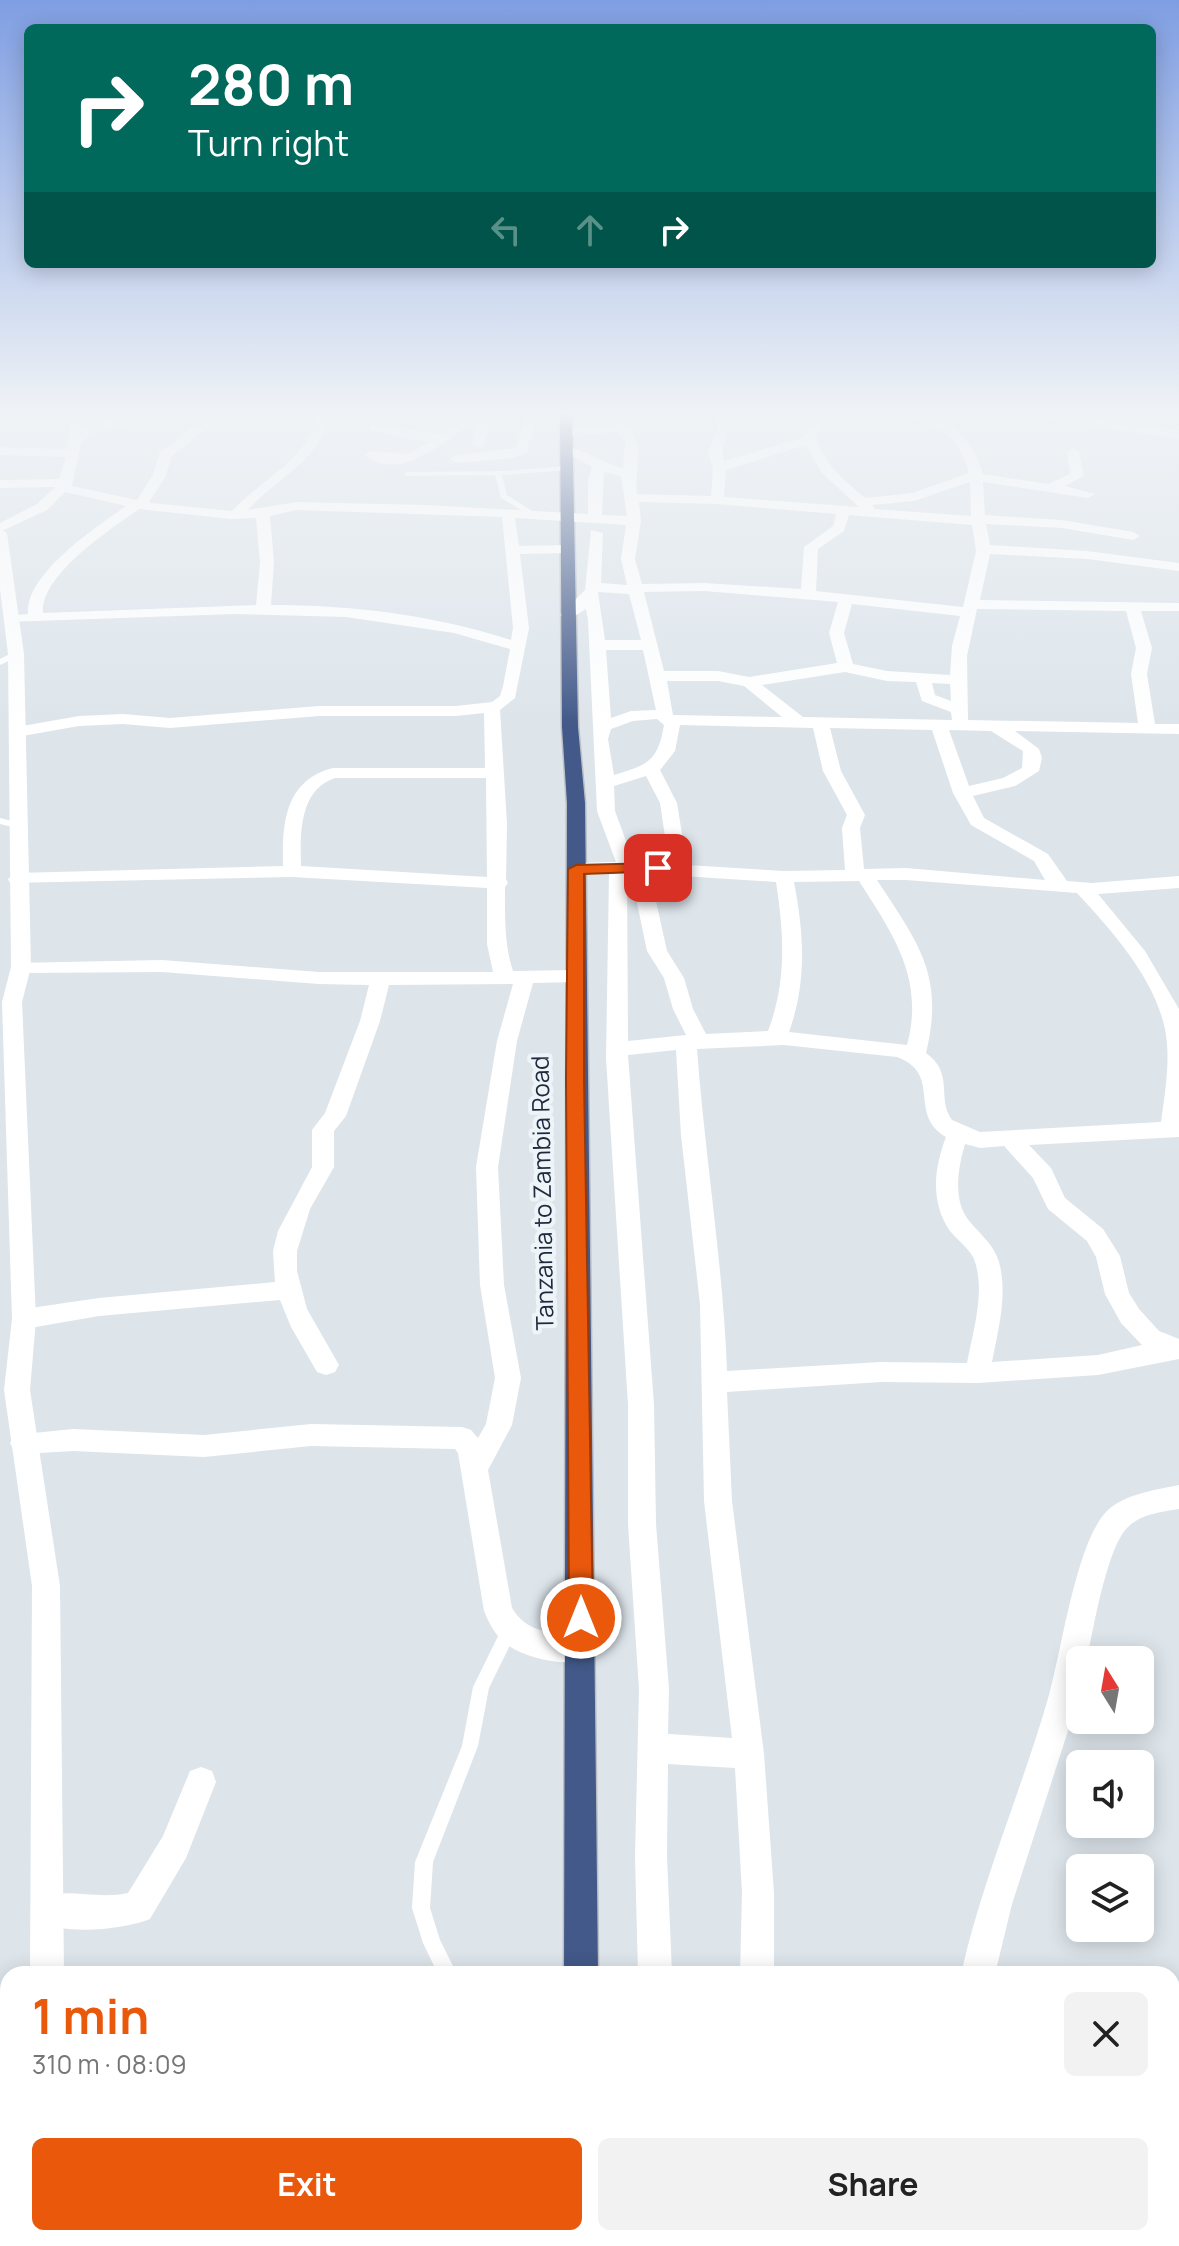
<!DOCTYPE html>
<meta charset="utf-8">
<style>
:root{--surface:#fff;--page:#f2f2f2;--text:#222;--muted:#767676;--accent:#ea580c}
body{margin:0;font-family:Manrope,sans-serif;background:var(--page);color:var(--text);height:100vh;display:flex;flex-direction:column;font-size:30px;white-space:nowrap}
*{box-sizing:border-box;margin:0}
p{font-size:26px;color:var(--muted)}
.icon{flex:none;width:44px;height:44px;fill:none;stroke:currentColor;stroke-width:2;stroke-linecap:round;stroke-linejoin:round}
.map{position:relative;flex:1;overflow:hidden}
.drawer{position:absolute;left:0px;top:1966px;width:1180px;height:280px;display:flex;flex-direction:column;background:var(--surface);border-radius:24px 24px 0 0;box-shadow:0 4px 20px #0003}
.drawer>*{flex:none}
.top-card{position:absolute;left:24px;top:24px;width:1132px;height:244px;border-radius:12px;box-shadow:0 4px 20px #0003;background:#00695c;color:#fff;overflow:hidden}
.needle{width:52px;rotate:349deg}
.controls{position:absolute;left:1066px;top:1646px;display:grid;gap:16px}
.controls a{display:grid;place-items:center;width:88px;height:88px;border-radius:12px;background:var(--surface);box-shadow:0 4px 20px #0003;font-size:40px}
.pin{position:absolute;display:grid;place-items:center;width:68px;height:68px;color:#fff;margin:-34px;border-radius:16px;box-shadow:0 4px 12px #0006}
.me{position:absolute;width:88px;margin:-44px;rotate:0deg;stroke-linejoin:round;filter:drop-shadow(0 0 6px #0008)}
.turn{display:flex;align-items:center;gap:28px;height:168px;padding:0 32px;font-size:36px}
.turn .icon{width:104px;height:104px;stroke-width:2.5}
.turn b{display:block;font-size:56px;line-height:68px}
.lanes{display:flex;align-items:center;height:76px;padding:0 32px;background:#0003;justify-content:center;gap:40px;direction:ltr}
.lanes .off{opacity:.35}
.round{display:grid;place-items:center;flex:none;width:84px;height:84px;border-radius:12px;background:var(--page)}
.headline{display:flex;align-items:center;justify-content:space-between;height:136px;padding:0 32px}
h1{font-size:48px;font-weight:700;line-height:60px;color:var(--accent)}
.cta{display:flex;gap:16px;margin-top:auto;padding:16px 32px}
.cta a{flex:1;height:92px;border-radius:12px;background:var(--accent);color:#fff;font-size:32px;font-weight:700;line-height:92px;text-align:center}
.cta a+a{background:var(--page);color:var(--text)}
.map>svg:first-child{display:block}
</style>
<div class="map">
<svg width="1179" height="2246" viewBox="0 0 1179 2246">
<rect width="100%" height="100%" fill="#dde5eb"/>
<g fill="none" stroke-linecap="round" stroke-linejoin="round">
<g stroke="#bbbfc5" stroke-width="3">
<g id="trunk">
<polygon points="560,411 572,411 578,727 585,803 598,1974 564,1974 567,803 562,727"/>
<rect x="562" y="2238" width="38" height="8"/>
</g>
</g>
<g fill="#fff" fill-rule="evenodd">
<polygon points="567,466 570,466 570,470 502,475 507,495 537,514 538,516 534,518 501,498 495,475 408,476 404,474 408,472 502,471"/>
<polygon points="16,651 20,654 19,656 0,665 0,659"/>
<polygon points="0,818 20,823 22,825 17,828 0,824"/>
<polygon points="509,1624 515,1626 517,1631 489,1688 478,1746 433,1862 430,1908 440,1940 457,1974 438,1974 423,1943 412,1908 415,1862 462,1746 473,1687 503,1626"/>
<polygon points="467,2238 487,2238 486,2246 466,2246"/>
</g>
<g fill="#fff" fill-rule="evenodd">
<path d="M73,411H85L83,429C104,414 148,414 173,418L175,421L169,425C135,425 110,421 81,442L72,486L137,500L152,476L160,452L214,411H228L171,457L166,476L149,502L151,503L232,511C262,478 311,459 317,411H329C324,460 277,477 248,510L296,502L426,505L588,514V479L592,467L560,449C572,441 606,465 623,468L625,442L618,432L566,436L560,432L566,428L613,425L616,412H624C627,420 638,442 638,448C639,464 635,478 637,494L711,496L713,468L708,451L718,430L715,411H727C733,433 719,442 724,461L804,437L815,416L761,415L755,411H967L939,417C963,431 975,448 983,474L1048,484L1070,474L1067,452L1073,448L1079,452L1084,476L1065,486L1095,494L1088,498L983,482L985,515L1062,520L1133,532L1140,536L1133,540L1062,528L986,524L990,545L1087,551L1179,563V571L1087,559L990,554L980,600L1179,603V611H1141L1152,648L1147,674L1155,724H1179V734L1015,731L1039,749L1042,758L1039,771L1015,786L973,796L984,818L1048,854L1067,881L1092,883L1179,876V888L1098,894L1145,951L1179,1009V1137L1029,1145L1051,1168L1065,1198L1103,1229L1120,1256L1129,1293L1139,1309L1159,1331L1179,1339V1359L1098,1375L978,1383L881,1382L727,1392L732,1501L764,1754L774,1893V1974H740L742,1893L735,1768L668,1764L667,1856L672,1974H638L635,1856L639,1689L628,1524V1405L606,1058L609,874L576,875L567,869L576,863L616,862L597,811L588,620L586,609L568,620L560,615L585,590L591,530L603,533L601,583L627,585L621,559L626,525L515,518L519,546L567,545L574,549L567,553L520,554L529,628L515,698L500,710L507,824L506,879L508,883L505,887C505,915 504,944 513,971L576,970L586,976L576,982L533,983L517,1041L498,1167L504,1285L521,1378L512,1425L488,1470L512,1608C531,1640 561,1628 591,1640L596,1649L591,1658C568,1668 525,1659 505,1643C495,1635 489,1623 484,1611L458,1453L455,1449L311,1446L204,1457L73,1451L23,1454L14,1451L10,1443L14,1435L73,1429L204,1435L311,1424L462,1427L471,1430L478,1438L486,1424L495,1378L480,1285L476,1167L497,1041L513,984L389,985L380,1021L346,1116L334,1131V1167L310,1209L297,1251V1271L307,1309L339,1365L335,1372L326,1375L317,1372L291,1327L280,1300L99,1316L24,1329L15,1326L12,1319L15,1312L24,1309L99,1298L275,1282L273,1251L278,1231L312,1167V1130L325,1113L360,1021L369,985L319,984L162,972L21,973L11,967L14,963L162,960L319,972H493L487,944V888L292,877L10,883L8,879L17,873L283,866C282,823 285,780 333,768H485L484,713L456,716H319L170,728L123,724L79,726L17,737L11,736L9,732L11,728L79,716L123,714L170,718L319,706H456L492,702L500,696L503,686L510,649L454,633L346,617L234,614L7,622V616L28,614C25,574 96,527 126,506L65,492L47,510L0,532V523L37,504L55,487L0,488V480L59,479L66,457L0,455V447L67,449ZM827,416C883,418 953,404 969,473L912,493L865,498C843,479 824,464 816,436ZM806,445L822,473L859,507L724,497L726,470ZM604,472L621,476L627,516L602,515ZM970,482L971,516L875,509L872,505L914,501ZM639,502L717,504L836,514L833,526L804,547L801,589L704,583L642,584L635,559L641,521ZM139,509L231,519L256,518L260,562L256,605L43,613C40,575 111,529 139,509ZM296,510L502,517L513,628L511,640C433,615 353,605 271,605L274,562L270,516ZM849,515L972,525L976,551L963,607L816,591L818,549L844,531ZM704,591L838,602L829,633L837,663L749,677L718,671H664L644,592ZM598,592L629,594L641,640H605ZM852,604L960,616L952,646L950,675L887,671L853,664L844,633ZM977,609L1126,611L1136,648L1131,674L1138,723L968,720L967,656ZM606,650H643L656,710L631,711L611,718ZM845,672L887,681L916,682L922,701L951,712L952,720L803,717L762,685ZM667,681H718L744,686L782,717L673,715ZM932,683L950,684L951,701L935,695ZM657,719L664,725C658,761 648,765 614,775L608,739L611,729L633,721ZM680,725L813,728L823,771L847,815L842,828L845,870L784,871L687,865L677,803L660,770L675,751ZM830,728L932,730L953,793L971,825L1034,861L1045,880L906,868L864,869L860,828L865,815L841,771ZM949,730L991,731L1023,751L1022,768L1003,778L969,786ZM646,776L660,803L669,863H634L615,811L614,786ZM335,778H486L487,877L301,866C300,834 299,790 335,778ZM627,874H631L647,951L664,978L673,1009L686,1035L628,1041ZM650,874L776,882C784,934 787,981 768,1031L706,1034L693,1009L684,978L667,951ZM877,880H906L1077,893C1112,931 1154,977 1165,1029C1171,1058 1165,1093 1161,1122L980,1132L952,1120C936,1098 955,1074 926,1053C945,975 918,943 877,880ZM859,881C893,934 925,979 907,1045L789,1032C807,982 804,934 794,882ZM784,1045L897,1057C943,1074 907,1114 946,1137C934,1168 930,1202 950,1231C958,1241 969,1248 974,1259C986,1291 973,1331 967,1363L881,1362L727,1371C723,1263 705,1157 697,1049ZM676,1050L681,1135L700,1304L704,1501L732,1738L668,1734L669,1689L656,1524L654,1405L628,1055ZM965,1144L980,1148L1004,1146L1033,1178L1048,1209L1087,1241L1096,1257L1105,1294L1121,1323L1142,1345L1098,1355L992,1362C998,1330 1008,1295 999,1262C994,1245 981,1235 970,1222C952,1201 958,1168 965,1144Z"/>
<path d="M478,411H539L527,453L512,458L456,463L450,459L456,455L516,448L526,414L487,418L490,425L483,448L472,445L476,422C444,439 403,484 364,455L370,451L407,454L432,441L412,440L370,430V424L442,434Z"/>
<polygon points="1015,411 1046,411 1179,431 1179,439 1021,415"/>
<path d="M1179,1485V1509C1161,1512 1140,1514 1127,1528C1107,1548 1093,1630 1087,1660H1080L1078,1700L1012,1904L995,1974H961C982,1881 1020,1794 1047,1702C1061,1656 1075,1545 1106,1512C1123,1494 1156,1490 1179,1485Z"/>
<path d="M201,1767L212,1771L216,1782L186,1858L150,1919C119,1931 66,1934 35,1922L31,1910L35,1898C64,1887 98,1900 128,1893L163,1836L190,1771Z"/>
<polygon points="648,2238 686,2238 687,2246 649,2246"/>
<rect x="735" y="2238" width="38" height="8"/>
<polygon points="1096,2238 1142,2238 1146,2246 1100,2246"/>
</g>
<g fill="#fff" fill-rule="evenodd">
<polygon points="0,529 7,533 24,654 31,967 22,1002 36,1319 30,1390 60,1586 64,1974 30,1974 32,1586 4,1390 12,1319 2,1002 11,967 8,654 0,589"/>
<rect x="29" y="2238" width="38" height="8"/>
</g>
<use href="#trunk" fill="#425989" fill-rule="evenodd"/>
</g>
<linearGradient id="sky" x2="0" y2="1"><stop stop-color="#7f9ee2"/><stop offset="0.57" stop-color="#f0f3f6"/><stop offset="1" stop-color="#f0f3f6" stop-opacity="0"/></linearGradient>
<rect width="1179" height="725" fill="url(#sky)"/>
<polygon fill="#ea580c" stroke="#983908" stroke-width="2" points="658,863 665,868 663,871 584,874 584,1079 593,1618 589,1625 581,1629 573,1625 569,1618 566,1079 568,869 576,865"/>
<g text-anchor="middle" stroke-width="8" stroke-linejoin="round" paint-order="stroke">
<g font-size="24" fill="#1d293d" stroke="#eef4f8">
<text transform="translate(543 1193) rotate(-91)" y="8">Tanzania to Zambia Road</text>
</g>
</g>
</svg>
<div class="controls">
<a><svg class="needle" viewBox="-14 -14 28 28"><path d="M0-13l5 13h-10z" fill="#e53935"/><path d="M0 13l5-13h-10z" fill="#767676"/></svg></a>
<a><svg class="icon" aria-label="sound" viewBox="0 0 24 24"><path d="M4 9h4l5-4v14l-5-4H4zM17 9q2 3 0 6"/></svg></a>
<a><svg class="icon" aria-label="layers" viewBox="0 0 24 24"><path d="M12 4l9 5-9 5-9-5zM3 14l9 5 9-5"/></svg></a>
</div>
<div class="pin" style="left:658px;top:868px;background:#d93025"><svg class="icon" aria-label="arrive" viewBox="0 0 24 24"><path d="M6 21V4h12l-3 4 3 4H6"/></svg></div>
<svg class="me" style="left:581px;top:1618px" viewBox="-20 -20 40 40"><circle r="17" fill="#ea580c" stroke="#fff" stroke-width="3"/><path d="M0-11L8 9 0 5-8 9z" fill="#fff"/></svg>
<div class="top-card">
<div class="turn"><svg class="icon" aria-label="right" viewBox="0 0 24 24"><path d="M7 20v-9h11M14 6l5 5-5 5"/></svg><div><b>280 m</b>Turn right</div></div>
<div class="lanes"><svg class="icon off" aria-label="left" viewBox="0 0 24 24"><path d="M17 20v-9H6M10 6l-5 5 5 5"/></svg><svg class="icon off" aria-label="ahead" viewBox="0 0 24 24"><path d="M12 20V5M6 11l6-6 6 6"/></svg><svg class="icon" aria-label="right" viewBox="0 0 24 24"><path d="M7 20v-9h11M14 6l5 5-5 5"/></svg></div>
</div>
<section class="drawer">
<div class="headline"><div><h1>1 min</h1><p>310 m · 08:09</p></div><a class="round"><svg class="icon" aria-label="close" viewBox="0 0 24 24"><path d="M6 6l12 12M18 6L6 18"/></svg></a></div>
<div class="cta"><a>Exit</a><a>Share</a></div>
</section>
</div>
